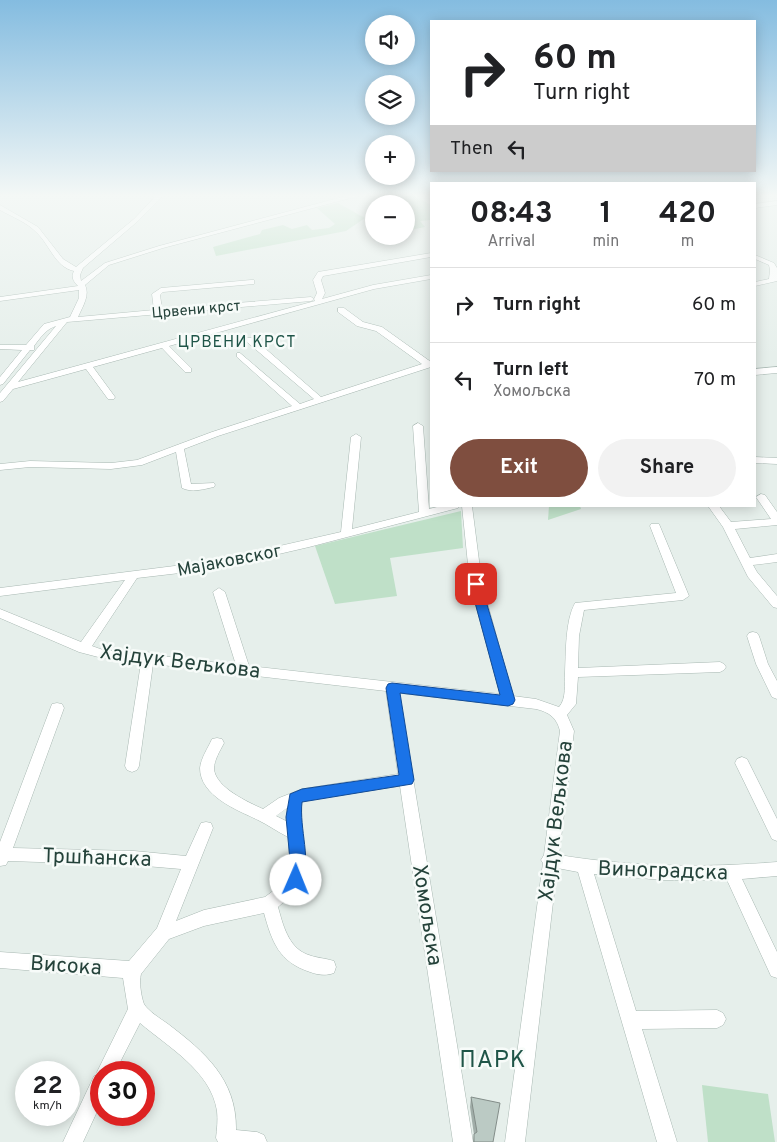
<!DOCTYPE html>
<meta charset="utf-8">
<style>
:root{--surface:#fff;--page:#f2f2f2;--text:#202124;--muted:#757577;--line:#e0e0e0;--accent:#7f4e3f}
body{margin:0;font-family:Overpass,sans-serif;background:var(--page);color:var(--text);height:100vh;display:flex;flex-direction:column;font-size:19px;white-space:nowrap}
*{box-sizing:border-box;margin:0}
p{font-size:16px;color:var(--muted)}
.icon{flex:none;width:28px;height:28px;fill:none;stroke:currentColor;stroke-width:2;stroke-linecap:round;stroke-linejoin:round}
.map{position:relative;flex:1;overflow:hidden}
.drawer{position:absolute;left:430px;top:182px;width:326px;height:325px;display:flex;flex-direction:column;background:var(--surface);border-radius:0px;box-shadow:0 2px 12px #0003}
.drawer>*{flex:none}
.hud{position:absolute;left:430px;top:20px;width:326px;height:152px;border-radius:0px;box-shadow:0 2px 12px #0003;background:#fff;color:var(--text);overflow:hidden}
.fabs{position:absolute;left:365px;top:15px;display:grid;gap:10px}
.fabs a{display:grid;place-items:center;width:50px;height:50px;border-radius:50%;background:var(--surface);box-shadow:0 2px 12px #0003;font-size:25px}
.speed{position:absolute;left:15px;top:1061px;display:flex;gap:10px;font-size:25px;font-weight:700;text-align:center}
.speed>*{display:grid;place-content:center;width:65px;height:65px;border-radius:50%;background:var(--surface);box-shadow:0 2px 12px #0003;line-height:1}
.speed small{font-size:12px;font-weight:400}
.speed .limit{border:8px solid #d22;background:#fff;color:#111}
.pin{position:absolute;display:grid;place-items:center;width:42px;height:42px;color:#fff;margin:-21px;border-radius:10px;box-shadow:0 2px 8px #0006}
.me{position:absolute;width:55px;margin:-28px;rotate:1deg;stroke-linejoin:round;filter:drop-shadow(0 0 4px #0008)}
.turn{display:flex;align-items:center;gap:18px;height:105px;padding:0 20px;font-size:22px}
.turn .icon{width:65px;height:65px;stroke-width:2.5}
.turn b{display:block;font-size:35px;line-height:42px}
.then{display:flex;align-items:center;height:48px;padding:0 20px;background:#0003;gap:10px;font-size:19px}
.eta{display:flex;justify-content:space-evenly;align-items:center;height:85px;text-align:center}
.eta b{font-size:30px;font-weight:700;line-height:35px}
.primary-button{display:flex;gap:10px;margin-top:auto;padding:10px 20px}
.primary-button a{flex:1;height:58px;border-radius:30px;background:var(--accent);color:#fff;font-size:20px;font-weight:700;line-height:58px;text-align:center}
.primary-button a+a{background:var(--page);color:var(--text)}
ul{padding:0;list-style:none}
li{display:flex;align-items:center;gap:15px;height:75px;padding:0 20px;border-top:1px solid var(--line)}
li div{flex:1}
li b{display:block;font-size:19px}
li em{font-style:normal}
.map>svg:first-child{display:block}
</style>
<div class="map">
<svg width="777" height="1142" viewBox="0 0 777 1142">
<rect width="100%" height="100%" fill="#e6efeb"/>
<g fill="#bfe0c8">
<polygon points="381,196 415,196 431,205 431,220 420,221 425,227 406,231 406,204 394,204"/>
<polygon points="338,203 365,218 346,231 216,256 213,247 260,234 262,230 283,225 292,229 307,225 312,230 329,228 335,224 317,208"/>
<polygon points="549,506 580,506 581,509 548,520"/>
<polygon points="461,511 463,548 390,558 397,596 335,604 315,546"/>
<polygon points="702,1085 768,1094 775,1142 708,1142"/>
</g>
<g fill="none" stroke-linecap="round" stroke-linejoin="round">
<g stroke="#a8b8b2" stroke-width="1">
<g id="minor">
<path d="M156,196H163L138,221L83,268L80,275L81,281L105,263L159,246L346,196H358L163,248L109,265L85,285C90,295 83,306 78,317L154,310L152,294L161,288L251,280H254V284L163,292L160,295L162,309L311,297L314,299L317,293L313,280L318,272L431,253V257L323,276L321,280L325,293L322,299L373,285L431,275V279L374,289L169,346L191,368V372H185L162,348L93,367L115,397L114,399H108L86,369L13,389L3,401L0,402V393L56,326C46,329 40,338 34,346V350H30L3,384L0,385V377L22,350L0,349V345H26L44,324L70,317L79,298V290L0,301V297L78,286C73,281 71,277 74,271C55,267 50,245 37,233C27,222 12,217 0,210V205L38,227L63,259L76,267L134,219ZM314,299L315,301L18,382L67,322L311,301Z"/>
<polygon points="777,201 777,205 755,208 755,204"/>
<polygon points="755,255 774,263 777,268 777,281 755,286 755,282 769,279 770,270 769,265 755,259"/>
<path d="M338,308H344L363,322L382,327L431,362V367L218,436L184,449L191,484L214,483L215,485L214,487C204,489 192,493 182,488L176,452L142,465L111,469L30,467L0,470V464L30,461L111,463L137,460L212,432L292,406L237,357V353H240L300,404L314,399L247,342V338H253L321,397L422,364L376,331L357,326L338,312Z"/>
<polygon points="777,367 777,373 755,375 755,369"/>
<path d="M418,423L423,426L429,509L441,506H459L458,508L309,547L214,569L137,578L92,646L103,650L143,654L148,652L153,655L236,665L213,592L219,588L225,592L249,666L500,694L470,584L462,506H472L482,584L513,696L536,699L559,707C567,698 564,684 565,673C566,653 565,621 575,603L676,593L650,526L651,524H659L689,596L683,600L584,610L579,636L578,668L720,662L724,664L726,667L724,670L720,672L578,677L576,704L567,715L574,731L559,855C632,867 704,868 777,862V876L742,879L777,952V978L771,976L727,880H663L594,874L636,1011L717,1010L723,1013L726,1019L723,1025L717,1028L642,1029L677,1142H657L578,872L557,868L525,1142H505L543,863L541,860L544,855L560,731C557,718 549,712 536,709L399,693L473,1142H453L400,786L302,801L300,817L307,871L296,891L278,907C283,925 288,946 306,954C315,958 325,958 334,961L336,967L334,973C326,976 318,975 310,972C279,962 272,942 264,913L204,926L169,939L141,974C139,982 141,996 144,1004C148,1011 161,1019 168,1024C205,1052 237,1080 236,1130L257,1132L264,1135L267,1142H218L216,1138C217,1129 218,1120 217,1111C211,1071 168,1047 140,1023L115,1072H101V1103L83,1142H63L94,1076L98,1075L97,1072L100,1066L128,1009L123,978L0,968V952L129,961L157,928L181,869L134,865L8,861L6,865L0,866V842L52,704L57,703L62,704L64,708L13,848L134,851L186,856L201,823L206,822L211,823L213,828L176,921L204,910L265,897L281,885L291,871L288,837C278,832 268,825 258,820C237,810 200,796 200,768C201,758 208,748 212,739L217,738L222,739L224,743C220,751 214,760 214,769C216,788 248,802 263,809L279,798L302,789L398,774L386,691L153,664L139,766L137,770L132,772L127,770L125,766L141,663L102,658L79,652L0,618V609L81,642L125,580L0,596V588L214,561L341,532L351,437L356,434L361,437L352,529L419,512L413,426ZM287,808L286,821L276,816Z"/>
<polygon points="755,457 777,458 777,464 755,463"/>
<polygon points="761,494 765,495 777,512 777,525 735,529 750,558 777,554 777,562 753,565 757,572 777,596 777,608 773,607 748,577 723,527 708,506 719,506 731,522 771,519 756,497"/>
<polygon points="753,632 757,633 759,636 768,664 777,681 777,699 772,697 756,664 747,636 749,633"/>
<polygon points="742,757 747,759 777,819 777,841 772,839 735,763 737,759"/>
</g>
</g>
<use href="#minor" fill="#fff" fill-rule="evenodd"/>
</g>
<polygon fill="#a1aea9" points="471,1097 493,1142 473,1142 474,1135 470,1107"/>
<polygon fill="#bbcac4" stroke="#838d89" points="471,1097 500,1103 493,1142 474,1142 474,1134 477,1132"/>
<linearGradient id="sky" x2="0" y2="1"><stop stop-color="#84bce0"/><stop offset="0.55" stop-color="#f4f8f6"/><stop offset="1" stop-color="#f4f8f6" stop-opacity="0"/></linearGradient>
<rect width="777" height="356" fill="url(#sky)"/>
<path fill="#1a73e8" stroke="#114b97" d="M476,580L481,584L515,700L513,704L508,706L400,693L414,780L412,784L302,802C299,828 312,862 302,885L296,887L291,885L289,880L291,871L286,817L290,794L302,789L399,775L386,688L388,684L392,683L500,695L470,584Z"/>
<g text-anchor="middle" stroke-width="5" stroke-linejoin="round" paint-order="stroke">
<g font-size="15" fill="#24423a" stroke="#f7fbf9">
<text transform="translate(196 309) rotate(-5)" y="5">Црвени крст</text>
</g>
<g font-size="16" letter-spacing="1" fill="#1f5548" stroke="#f7fbf9">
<text x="237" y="347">ЦРВЕНИ КРСТ</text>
</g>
<g font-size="18" fill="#24423a" stroke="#f7fbf9">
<text transform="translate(229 560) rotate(-11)" y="6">Мајаковског</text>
</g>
<g font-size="21" fill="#24423a" stroke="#f7fbf9">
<text transform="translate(180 661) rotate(7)" y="7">Хајдук Вељкова</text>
<text transform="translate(555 821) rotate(-83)" y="7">Хајдук Вељкова</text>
<text transform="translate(97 857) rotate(2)" y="7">Тршћанска</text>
<text transform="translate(663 870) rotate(2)" y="7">Виноградска</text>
<text transform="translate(428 915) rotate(81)" y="7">Хомољска</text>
<text transform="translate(66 965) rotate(4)" y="7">Висока</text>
</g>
<g font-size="24" letter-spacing="1" fill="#1f5548" stroke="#f7fbf9">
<text x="493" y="1067">ПАРК</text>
</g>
</g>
</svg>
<div class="fabs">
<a><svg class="icon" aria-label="sound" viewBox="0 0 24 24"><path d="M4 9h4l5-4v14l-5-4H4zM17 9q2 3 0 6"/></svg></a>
<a><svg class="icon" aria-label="layers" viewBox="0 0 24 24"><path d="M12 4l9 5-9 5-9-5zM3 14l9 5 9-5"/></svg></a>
<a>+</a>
<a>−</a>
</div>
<div class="speed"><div>22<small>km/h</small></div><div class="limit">30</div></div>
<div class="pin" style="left:476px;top:584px;background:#d93025"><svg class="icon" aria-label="arrive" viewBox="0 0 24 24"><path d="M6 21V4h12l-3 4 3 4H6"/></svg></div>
<svg class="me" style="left:296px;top:880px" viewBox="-20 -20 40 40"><circle r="19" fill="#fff"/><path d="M0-13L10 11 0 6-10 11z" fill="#1a73e8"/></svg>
<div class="hud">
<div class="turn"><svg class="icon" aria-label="right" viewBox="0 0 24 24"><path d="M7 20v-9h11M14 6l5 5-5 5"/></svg><div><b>60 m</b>Turn right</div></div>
<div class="then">Then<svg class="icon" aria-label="left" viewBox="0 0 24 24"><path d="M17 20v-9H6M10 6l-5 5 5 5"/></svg></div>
</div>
<section class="drawer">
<div class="eta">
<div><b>08:43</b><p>Arrival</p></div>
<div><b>1</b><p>min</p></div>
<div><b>420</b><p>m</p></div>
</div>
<ul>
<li><svg class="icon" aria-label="right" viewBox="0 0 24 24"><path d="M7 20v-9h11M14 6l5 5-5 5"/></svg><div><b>Turn right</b></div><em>60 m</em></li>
<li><svg class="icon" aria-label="left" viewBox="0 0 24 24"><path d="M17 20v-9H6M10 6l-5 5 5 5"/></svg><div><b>Turn left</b><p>Хомољска</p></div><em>70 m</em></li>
</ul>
<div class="primary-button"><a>Exit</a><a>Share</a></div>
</section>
</div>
